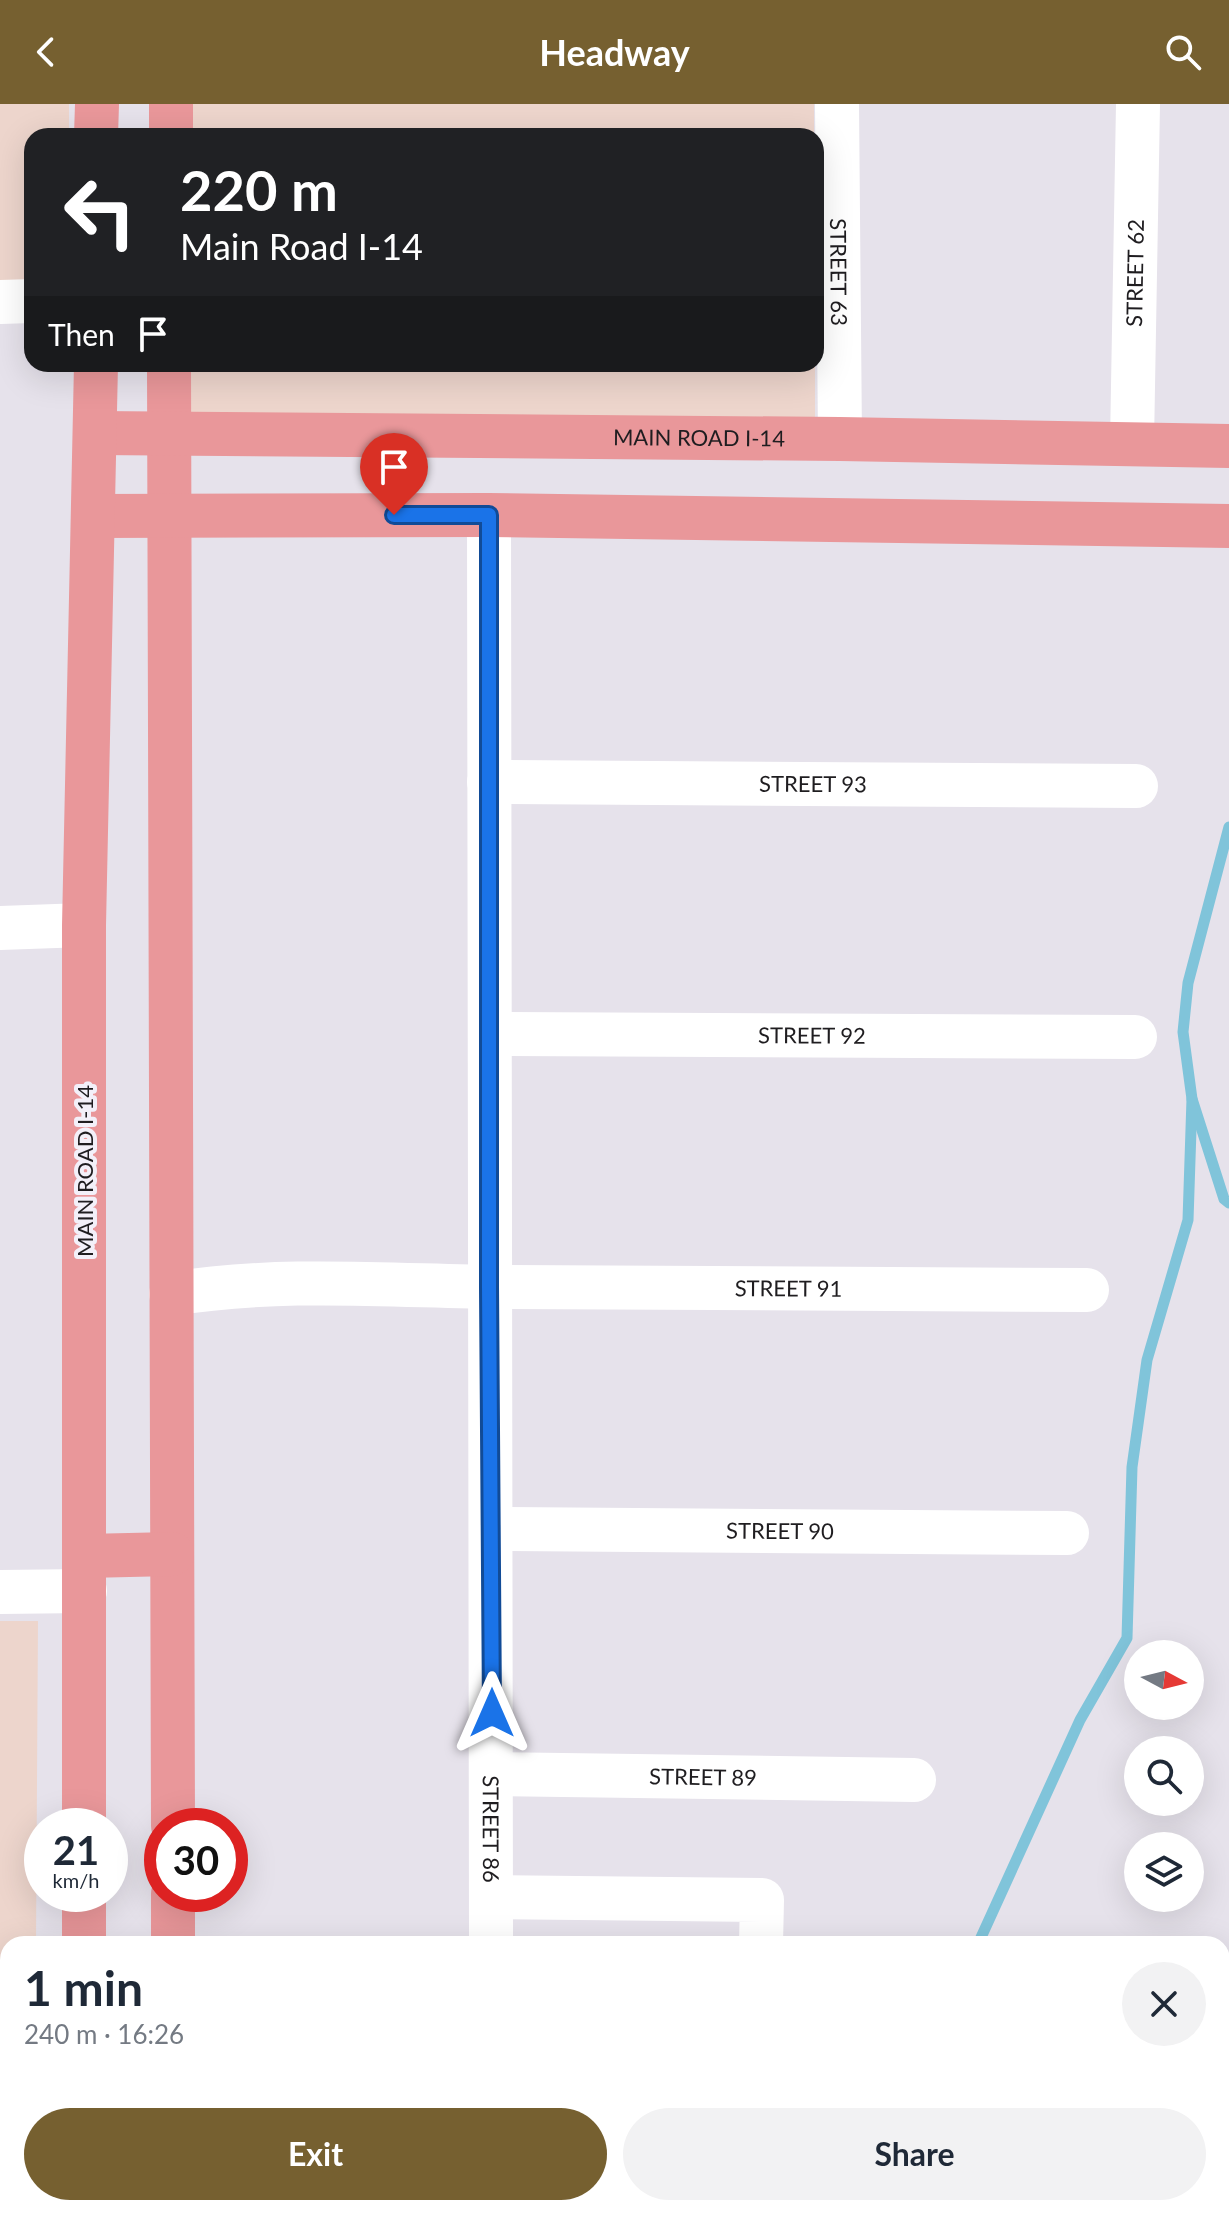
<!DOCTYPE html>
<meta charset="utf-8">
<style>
:root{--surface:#fff;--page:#f2f2f3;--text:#1f2937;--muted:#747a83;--accent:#766030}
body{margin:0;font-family:Lato,sans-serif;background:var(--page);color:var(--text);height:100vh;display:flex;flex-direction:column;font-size:30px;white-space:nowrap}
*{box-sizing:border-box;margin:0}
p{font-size:26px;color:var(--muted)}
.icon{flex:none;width:44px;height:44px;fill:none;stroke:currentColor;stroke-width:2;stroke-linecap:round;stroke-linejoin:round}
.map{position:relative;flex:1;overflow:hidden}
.drawer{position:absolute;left:0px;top:1832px;width:1230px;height:280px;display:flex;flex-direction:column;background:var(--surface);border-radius:24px 24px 0 0;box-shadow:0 8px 32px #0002}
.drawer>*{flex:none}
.guide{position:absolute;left:24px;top:24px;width:800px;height:244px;border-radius:24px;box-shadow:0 8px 32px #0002;background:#202124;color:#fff;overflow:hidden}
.needle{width:52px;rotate:97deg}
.buttons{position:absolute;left:1124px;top:1536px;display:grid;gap:16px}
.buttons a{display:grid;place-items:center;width:80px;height:80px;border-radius:50%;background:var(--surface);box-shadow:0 8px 32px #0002;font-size:40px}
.speed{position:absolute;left:24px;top:1704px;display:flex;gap:16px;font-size:40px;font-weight:700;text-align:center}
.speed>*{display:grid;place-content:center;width:104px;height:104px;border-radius:50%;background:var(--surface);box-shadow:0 8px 32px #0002;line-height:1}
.speed small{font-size:20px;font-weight:400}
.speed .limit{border:12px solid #d22;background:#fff;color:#111}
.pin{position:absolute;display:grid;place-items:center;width:68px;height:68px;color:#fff;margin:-82px -34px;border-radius:50% 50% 50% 0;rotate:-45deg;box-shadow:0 0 8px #0007}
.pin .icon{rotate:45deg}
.me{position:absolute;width:88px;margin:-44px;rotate:0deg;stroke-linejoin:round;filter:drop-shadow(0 0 6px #0008)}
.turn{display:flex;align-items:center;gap:28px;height:168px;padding:0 24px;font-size:36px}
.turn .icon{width:104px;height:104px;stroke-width:2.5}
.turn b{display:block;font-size:56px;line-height:68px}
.then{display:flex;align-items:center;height:76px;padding:0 24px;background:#0003;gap:16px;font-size:30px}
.round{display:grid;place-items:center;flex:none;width:84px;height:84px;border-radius:42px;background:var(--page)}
.summary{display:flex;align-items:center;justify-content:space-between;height:136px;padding:0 24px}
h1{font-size:48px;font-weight:700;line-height:60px}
.cta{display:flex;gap:16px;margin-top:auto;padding:16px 24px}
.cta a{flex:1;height:92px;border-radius:48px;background:var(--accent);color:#fff;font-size:32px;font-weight:700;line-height:92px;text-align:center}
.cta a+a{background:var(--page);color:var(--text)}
header{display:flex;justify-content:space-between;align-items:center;height:104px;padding:0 24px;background:var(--accent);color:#fff;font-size:36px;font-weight:700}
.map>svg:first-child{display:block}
</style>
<header><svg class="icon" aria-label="back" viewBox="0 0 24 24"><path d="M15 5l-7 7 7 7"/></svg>Headway<svg class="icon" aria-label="search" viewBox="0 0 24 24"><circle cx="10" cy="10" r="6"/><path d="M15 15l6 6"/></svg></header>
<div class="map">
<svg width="1229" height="2112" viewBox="0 0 1229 2112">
<rect width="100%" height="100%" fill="#e6e2eb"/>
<g fill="#edd5cc">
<polygon points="0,0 69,0 69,32 32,32 32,179 0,179"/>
<rect x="186" y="0" width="628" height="32"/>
<polygon points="185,260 815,260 815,320 185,314"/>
<polygon points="0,1517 38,1517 36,1840 8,1840 8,2104 34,2104 34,2112 0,2112"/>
</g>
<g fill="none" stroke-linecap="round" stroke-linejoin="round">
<g stroke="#80c4da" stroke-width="11">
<polyline points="1229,723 1188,879 1183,928 1192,995 1224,1095 1229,1099"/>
<polyline points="978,1840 1080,1616 1127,1534 1132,1363 1147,1256 1188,1116 1192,995"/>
<polyline points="901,2112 902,2104"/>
</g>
<g stroke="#fff" stroke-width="44">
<path id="s1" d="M837,0L840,335"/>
<polyline points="0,198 32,197"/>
<path id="s2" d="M1132,339L1138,0"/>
<path id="s3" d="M489,411L491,1840"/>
<path id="s4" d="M489,678L1136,682"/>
<polyline points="0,824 84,821"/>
<path id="s5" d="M490,930L1135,933"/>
<path id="s6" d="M171,1190C283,1172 393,1182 504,1183C699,1184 893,1185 1087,1186"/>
<path id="s7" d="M492,1425L1067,1429"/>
<polyline points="0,1488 85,1487"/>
<path id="s8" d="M493,1670L914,1676"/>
<polyline points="491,1793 762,1796 761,1840"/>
<polyline points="491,2104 491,2112"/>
<polyline points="754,2112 754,2104"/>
</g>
<g stroke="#e9979a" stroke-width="44">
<polyline points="96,32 97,0"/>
<polyline points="171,32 171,0"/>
<polyline points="169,260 173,1722"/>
<path id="s9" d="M95,329L840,335L1229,342"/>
<polyline points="94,412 489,411 1229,422"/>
<polyline points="86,1452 172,1450"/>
<polyline points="84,1722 84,821 96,260"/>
<polyline points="173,1790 173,1840"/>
<polyline points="84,1840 84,1790"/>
<polyline points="173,2104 173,2112"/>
<polyline points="83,2112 83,2104"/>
</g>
</g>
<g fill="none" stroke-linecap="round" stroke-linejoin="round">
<g stroke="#114b97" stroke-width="20">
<polyline id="route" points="394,411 489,411 489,1183 492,1609"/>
</g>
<use href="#route" stroke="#1a73e8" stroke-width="14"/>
</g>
<g text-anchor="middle" stroke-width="8" stroke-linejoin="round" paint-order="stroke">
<g font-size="22" fill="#1f1d20" stroke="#f3f0f9">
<text dy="8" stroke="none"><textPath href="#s1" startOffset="168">STREET 63</textPath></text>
<text dy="8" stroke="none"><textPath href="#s2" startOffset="170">STREET 62</textPath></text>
<text dy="8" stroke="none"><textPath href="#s9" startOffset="604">MAIN ROAD I-14</textPath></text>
<text dy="8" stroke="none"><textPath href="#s4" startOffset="324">STREET 93</textPath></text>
<text dy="8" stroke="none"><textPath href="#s5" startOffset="322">STREET 92</textPath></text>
<text transform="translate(85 1067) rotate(-90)" y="8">MAIN ROAD I-14</text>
<text dy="8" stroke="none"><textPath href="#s6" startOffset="618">STREET 91</textPath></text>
<text dy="8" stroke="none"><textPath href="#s7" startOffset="288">STREET 90</textPath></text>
<text dy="8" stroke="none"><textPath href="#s8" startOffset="210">STREET 89</textPath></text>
<text dy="8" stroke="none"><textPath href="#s3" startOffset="1314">STREET 86</textPath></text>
</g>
</g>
</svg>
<div class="buttons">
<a><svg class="needle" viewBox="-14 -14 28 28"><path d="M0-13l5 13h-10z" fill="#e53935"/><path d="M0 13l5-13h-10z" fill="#747a83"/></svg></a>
<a><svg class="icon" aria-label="search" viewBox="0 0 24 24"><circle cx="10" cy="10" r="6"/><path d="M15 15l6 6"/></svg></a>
<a><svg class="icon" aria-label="layers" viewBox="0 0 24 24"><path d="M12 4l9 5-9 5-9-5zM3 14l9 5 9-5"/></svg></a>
</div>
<div class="speed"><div>21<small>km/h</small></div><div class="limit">30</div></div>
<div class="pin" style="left:394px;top:411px;background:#d93025"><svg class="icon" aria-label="arrive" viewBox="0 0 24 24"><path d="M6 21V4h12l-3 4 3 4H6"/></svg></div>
<svg class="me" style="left:492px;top:1609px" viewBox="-20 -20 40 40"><path d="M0-17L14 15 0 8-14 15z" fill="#1a73e8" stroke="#fff" stroke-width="4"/></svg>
<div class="guide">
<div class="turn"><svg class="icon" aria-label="left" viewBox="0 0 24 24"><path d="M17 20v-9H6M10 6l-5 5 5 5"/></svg><div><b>220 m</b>Main Road I-14</div></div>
<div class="then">Then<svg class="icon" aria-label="arrive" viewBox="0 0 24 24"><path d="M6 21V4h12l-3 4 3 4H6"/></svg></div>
</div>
<section class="drawer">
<div class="summary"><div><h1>1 min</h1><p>240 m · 16:26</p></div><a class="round"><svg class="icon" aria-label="close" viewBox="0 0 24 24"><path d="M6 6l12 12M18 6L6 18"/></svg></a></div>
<div class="cta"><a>Exit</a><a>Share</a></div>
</section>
</div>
